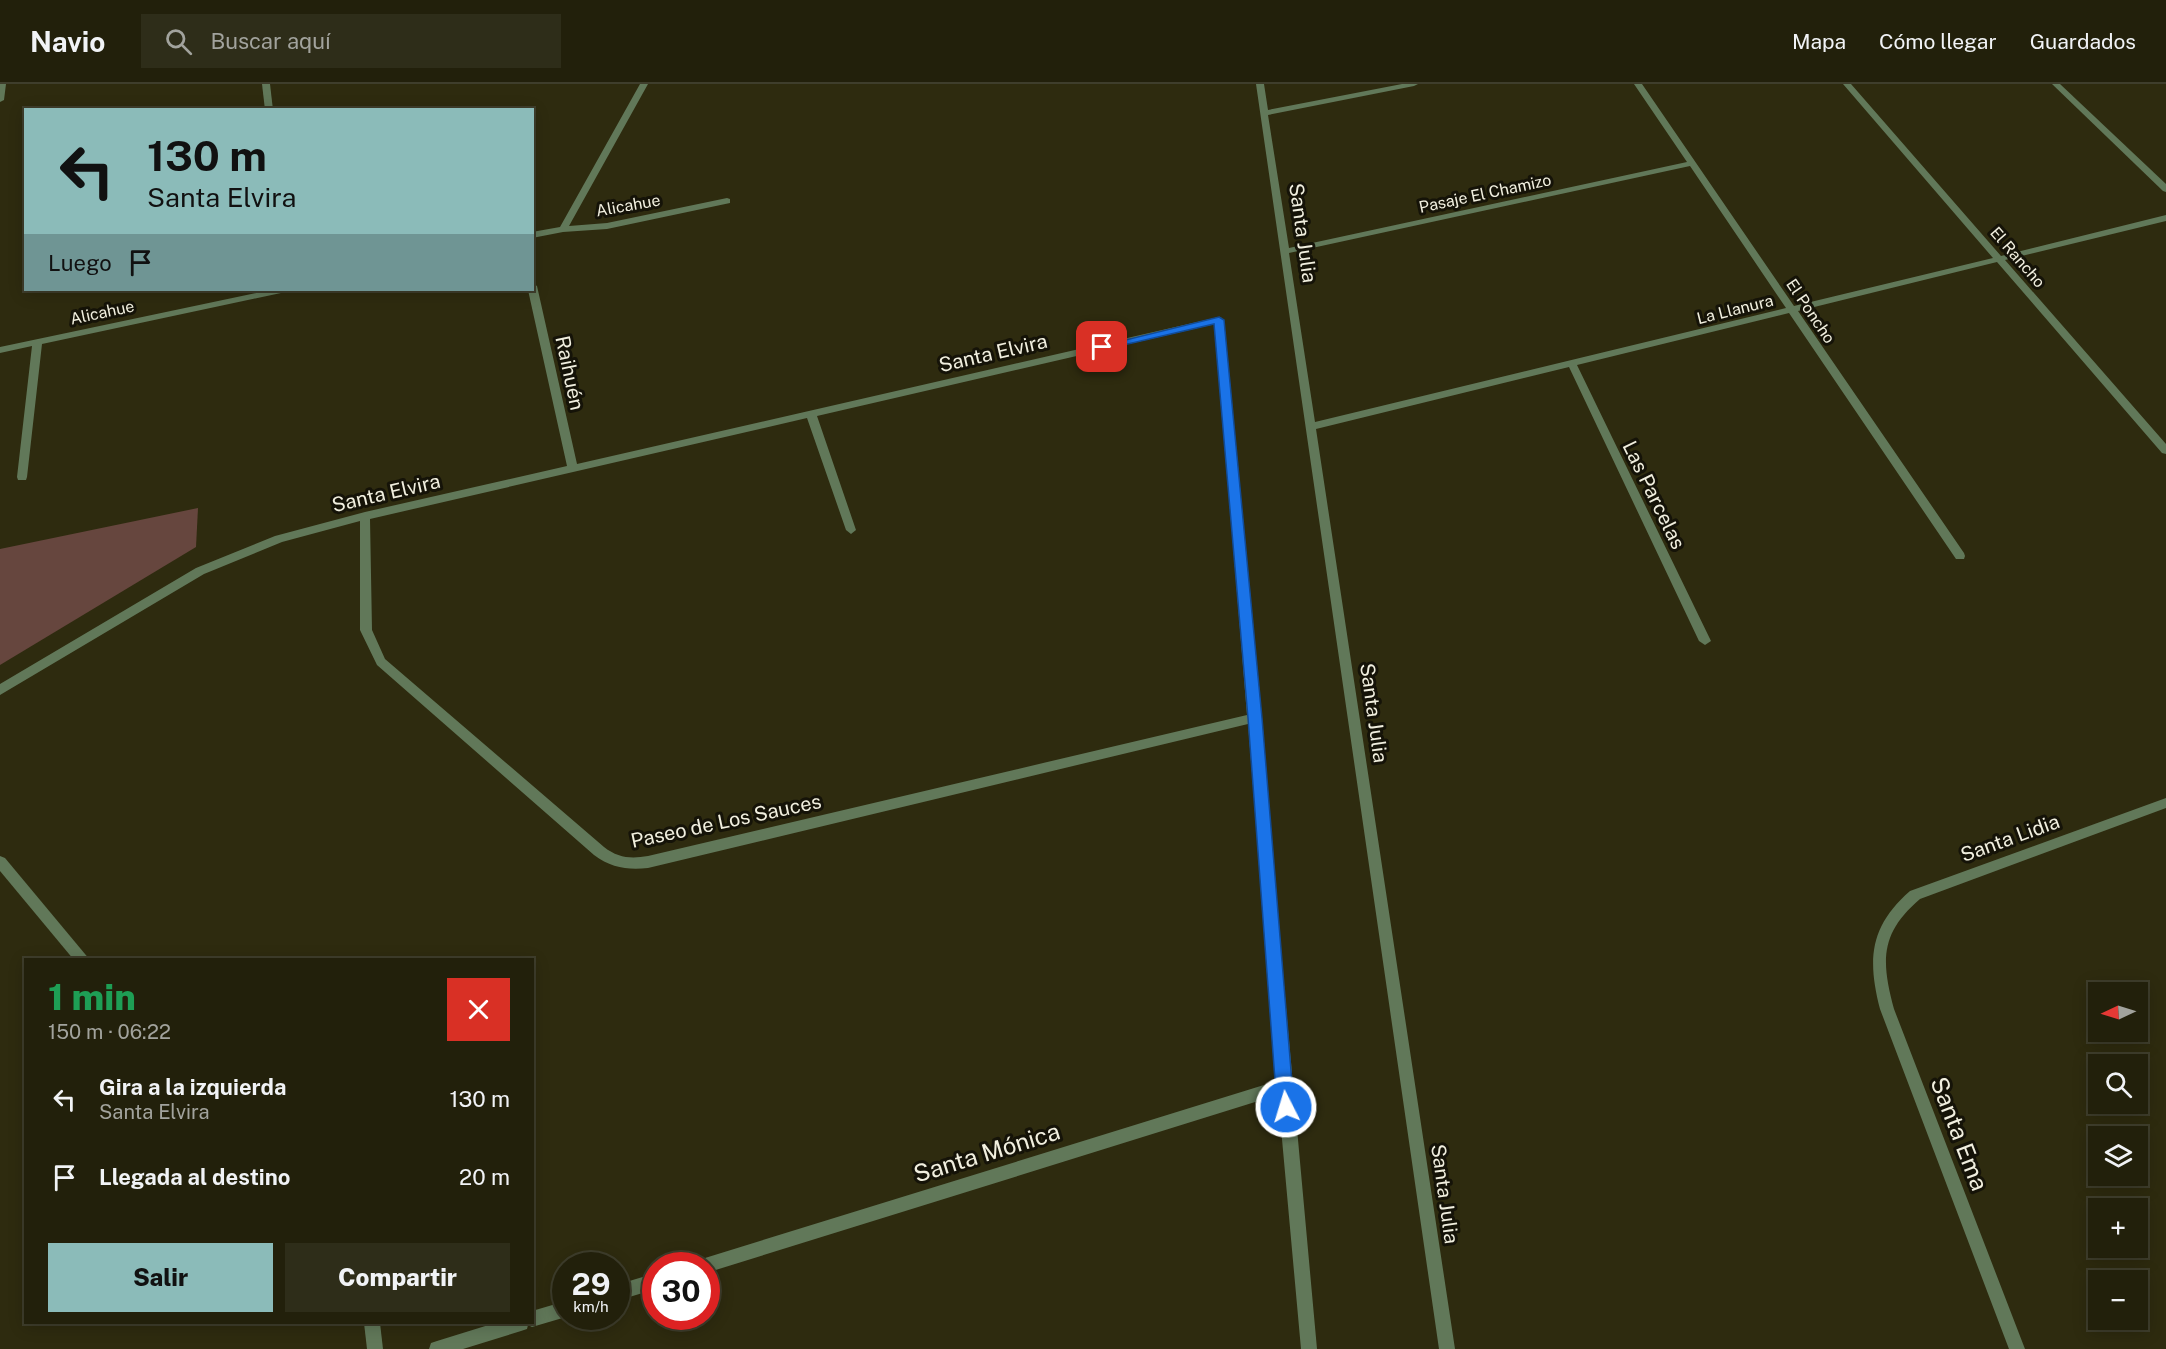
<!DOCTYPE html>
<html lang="es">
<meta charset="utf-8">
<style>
:root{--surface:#22200b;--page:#2e2d19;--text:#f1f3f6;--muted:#a2a39d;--line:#3f3e2c;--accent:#8bbbb9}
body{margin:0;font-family:"Public Sans",sans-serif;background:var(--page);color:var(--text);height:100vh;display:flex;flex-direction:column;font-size:22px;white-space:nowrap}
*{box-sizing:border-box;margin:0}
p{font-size:20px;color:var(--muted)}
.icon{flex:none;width:33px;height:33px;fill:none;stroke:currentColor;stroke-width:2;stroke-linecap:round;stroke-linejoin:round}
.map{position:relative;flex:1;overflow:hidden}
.sheet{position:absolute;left:24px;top:874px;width:510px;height:366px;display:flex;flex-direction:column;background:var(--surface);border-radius:0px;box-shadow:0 3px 15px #0003,0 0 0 2px var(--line)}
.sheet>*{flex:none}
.banner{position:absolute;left:24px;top:24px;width:510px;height:183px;border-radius:0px;box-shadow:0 3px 15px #0003,0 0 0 2px var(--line);background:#8bbbb9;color:#111;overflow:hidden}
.needle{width:39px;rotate:266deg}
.fabs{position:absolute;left:2088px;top:898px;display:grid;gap:12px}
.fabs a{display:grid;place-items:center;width:60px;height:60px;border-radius:0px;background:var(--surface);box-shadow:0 3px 15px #0003,0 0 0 2px var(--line);font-size:30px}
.speed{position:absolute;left:552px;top:1168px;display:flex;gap:12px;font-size:30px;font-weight:700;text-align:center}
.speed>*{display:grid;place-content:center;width:78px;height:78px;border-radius:50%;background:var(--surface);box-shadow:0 3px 15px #0003,0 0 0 2px var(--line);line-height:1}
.speed small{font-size:15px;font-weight:400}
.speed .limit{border:9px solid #d22;background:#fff;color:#111}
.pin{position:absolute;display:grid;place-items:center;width:51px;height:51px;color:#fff;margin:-26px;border-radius:12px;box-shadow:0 3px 9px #0006}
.me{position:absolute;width:66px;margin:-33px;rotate:355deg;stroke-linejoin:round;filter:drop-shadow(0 0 4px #0008)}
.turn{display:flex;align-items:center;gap:21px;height:126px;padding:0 24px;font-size:27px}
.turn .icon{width:78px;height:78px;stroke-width:2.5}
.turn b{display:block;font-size:42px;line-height:51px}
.then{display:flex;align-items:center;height:57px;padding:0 24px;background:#0003;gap:12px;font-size:22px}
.round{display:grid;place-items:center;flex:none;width:63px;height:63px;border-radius:0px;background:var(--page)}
.overview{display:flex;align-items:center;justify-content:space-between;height:102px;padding:0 24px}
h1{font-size:36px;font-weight:800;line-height:45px;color:#1e9e55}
.cta{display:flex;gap:12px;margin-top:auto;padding:12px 24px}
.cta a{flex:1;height:69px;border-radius:0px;background:var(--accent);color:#111;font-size:24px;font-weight:800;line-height:69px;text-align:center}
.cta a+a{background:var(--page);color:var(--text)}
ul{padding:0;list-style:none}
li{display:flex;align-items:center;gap:18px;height:78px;padding:0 24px}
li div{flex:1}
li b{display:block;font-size:22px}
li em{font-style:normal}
header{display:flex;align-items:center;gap:36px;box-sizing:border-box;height:84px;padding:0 30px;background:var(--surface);border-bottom:2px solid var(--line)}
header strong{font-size:28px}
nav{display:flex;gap:33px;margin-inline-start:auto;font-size:21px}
.search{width:420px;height:54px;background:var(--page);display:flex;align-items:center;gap:15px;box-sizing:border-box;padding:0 21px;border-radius:0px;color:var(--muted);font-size:22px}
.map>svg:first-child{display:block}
</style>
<header>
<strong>Navio</strong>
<div class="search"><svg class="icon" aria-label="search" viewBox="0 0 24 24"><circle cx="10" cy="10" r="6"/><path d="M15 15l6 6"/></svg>Buscar aquí</div>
<nav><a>Mapa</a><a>Cómo llegar</a><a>Guardados</a></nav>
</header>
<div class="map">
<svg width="2166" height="1265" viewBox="0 0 2166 1265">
<rect width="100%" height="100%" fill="#2e2b0f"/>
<polygon fill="#66463e" points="198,424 196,463 0,581 0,465"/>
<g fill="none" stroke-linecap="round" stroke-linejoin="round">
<g fill="#617859" fill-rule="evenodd">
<polygon points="0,0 6,0 4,16 0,18"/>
<polygon points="262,0 270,0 273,26 265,26"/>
<polygon points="640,0 648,0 569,142 607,139 727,114 730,115 730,119 607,145 563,148 532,154 532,148 560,143"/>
<path d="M1256,0H1264L1268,26L1402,0H1418L1414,2L1268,31L1289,164L1687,78L1634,0H1642L1794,222L1993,174L1843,0H1851L2001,172L2166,131V137L2005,176L2166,360V370L2162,369L1997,178L1798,227L1964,469L1965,472L1964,475H1956L1789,229L1577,281L1711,557L1705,561L1699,557L1569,283L1316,345L1455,1265H1439ZM1690,82L1786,224L1315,338L1289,169Z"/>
<polygon points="2052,0 2060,0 2166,100 2166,108 2163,107"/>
<path d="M532,199L537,202L577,380L1219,233L1222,234L1259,631L1261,634L1260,637L1317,1265H1301L1278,1011L706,1189V1182H697L699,1176L705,1174L1277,997L1248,640L648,784C628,786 611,784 594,771L377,581L360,546V437L282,458L204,490L0,611V600L196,484L275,452L365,428L567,382L528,206H532ZM1215,240L1247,631L648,772C631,775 618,774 604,763L385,575L372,546L370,435L807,334L846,446L851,450L856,446L817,332Z"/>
<polygon points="270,206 286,206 281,209 42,260 27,393 26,396 18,396 17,393 32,262 0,269 0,263"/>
<path d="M2166,714V724L1920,815C1880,849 1881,877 1894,925L2025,1265H2009L1880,925C1867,875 1870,842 1910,807Z"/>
<polygon points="0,772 5,774 90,876 74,876 0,787"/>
<polygon points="656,1189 656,1205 616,1217 616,1201"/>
<polygon points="566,1217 566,1233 532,1243 528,1241 527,1245 521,1247 463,1265 429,1265 431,1259 437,1257 495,1239 532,1239 532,1227"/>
<polygon points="364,1239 380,1239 383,1265 367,1265"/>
</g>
</g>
<polygon fill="#1a73e8" stroke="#114b97" stroke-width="1.5" points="1219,233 1224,236 1262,634 1294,1023 1292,1029 1286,1032 1280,1029 1277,1023 1248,634 1214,240 1102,266 1097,263"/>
<g text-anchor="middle" stroke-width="6" stroke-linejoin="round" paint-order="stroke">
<g font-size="16" fill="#f1efdf" stroke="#151308">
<text transform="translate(1485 109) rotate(-12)" y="6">Pasaje El Chamizo</text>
<text transform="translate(628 121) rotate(-10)" y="6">Alicahue</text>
<text transform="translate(2018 173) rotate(49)" y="6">El Rancho</text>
<text transform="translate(1735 225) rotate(-14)" y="6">La Llanura</text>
<text transform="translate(1811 227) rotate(56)" y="6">El Poncho</text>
<text transform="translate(102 228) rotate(-12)" y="6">Alicahue</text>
</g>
<g font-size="20" fill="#f1efdf" stroke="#151308">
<text transform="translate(1303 149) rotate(82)" y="7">Santa Julia</text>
<text transform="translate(993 269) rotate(-13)" y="7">Santa Elvira</text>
<text transform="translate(570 289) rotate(78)" y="7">Raihuén</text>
<text transform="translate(386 409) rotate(-13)" y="7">Santa Elvira</text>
<text transform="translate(1654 411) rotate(64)" y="7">Las Parcelas</text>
<text transform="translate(1374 629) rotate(82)" y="7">Santa Julia</text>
<text transform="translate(726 737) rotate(-12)" y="7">Paseo de Los Sauces</text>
<text transform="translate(2010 754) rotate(-20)" y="7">Santa Lidia</text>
<text transform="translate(1445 1110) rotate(82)" y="7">Santa Julia</text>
</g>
<g font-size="24" fill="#f1efdf" stroke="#151308">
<text transform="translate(1959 1050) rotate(69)" y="8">Santa Ema</text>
<text transform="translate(987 1069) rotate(-17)" y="8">Santa Mónica</text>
</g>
</g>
</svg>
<div class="fabs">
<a><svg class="needle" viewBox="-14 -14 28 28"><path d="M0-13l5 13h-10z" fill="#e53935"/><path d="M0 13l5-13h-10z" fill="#a2a39d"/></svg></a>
<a><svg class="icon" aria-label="search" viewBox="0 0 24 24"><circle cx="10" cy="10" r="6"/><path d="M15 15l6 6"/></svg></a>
<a><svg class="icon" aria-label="layers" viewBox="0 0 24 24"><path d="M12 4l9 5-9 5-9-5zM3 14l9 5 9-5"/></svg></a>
<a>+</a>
<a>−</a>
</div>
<div class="speed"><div>29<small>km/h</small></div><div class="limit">30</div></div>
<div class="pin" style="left:1102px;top:263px;background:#d93025"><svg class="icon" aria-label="arrive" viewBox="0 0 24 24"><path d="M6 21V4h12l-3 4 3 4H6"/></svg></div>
<svg class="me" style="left:1286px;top:1023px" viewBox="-20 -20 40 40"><circle r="17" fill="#1a73e8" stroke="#fff" stroke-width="3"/><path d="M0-11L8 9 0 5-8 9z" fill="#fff"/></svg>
<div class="banner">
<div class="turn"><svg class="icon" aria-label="left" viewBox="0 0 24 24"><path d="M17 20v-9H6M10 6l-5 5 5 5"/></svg><div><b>130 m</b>Santa Elvira</div></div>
<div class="then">Luego<svg class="icon" aria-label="arrive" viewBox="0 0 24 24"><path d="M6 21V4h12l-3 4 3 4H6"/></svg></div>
</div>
<section class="sheet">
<div class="overview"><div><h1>1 min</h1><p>150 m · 06:22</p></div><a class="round" style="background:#d93025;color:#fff"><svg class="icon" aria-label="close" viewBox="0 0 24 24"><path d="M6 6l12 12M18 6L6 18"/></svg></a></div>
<ul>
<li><svg class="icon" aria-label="left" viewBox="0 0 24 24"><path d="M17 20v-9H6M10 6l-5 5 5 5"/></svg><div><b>Gira a la izquierda</b><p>Santa Elvira</p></div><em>130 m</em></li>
<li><svg class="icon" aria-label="arrive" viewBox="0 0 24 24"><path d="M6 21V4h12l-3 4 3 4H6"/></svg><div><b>Llegada al destino</b></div><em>20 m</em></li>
</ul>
<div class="cta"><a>Salir</a><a>Compartir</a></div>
</section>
</div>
